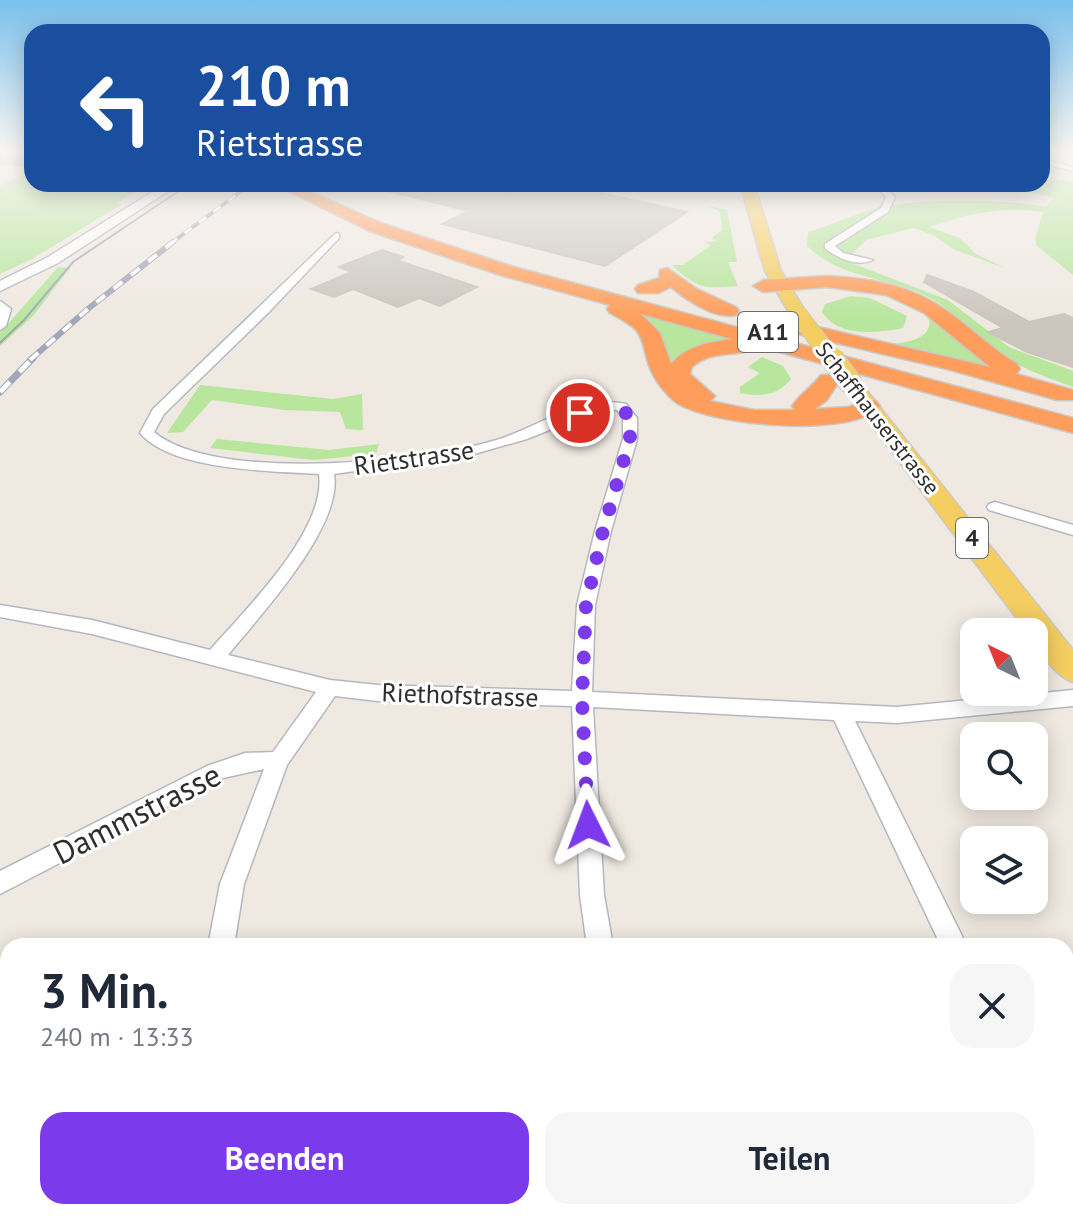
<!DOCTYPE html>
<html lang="de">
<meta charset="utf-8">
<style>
:root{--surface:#fff;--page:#f6f6f7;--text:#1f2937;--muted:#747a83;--accent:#7c3aed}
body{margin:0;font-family:"PT Sans",sans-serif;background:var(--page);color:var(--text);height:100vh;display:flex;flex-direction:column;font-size:30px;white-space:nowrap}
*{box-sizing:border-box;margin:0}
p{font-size:26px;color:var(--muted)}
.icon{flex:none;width:44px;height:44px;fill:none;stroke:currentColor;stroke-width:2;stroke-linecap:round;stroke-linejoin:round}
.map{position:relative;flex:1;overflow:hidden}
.sheet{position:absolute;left:0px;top:938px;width:1074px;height:282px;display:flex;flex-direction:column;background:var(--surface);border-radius:24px 24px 0 0;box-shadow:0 4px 20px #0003}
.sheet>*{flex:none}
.top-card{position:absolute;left:24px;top:24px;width:1026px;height:168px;border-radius:24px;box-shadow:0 4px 20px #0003;background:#1a4fa0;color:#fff;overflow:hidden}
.needle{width:52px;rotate:317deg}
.controls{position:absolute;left:960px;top:618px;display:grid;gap:16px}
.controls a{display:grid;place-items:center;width:88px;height:88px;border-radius:16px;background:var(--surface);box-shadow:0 4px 20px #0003;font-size:40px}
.pin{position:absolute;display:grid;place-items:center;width:68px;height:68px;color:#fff;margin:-34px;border:4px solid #fff;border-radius:50%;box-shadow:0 2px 8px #0007}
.me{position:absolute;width:88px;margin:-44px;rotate:357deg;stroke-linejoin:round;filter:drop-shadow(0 0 6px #0008)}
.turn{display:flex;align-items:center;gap:28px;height:168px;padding:0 40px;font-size:36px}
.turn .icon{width:104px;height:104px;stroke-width:2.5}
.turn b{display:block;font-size:56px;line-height:68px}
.round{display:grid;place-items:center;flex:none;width:84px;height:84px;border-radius:24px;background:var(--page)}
.head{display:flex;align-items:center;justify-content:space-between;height:136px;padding:0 40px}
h1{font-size:48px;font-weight:800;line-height:60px}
.button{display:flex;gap:16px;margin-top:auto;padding:16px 40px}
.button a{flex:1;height:92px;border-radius:24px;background:var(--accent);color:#fff;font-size:32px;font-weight:800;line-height:92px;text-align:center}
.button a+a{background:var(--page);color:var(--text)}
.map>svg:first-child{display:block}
</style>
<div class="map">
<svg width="1073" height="1219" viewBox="0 0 1073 1219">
<rect width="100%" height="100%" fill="#efe9e1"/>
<g fill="#b8e69d">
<polygon points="28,172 32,172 32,184 147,184 117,203 122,204 32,259 0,274 0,186"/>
<path d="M1042,179L1073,181V275L1037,246L1035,239L1043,212C1002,206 968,214 929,227L960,238L976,254L1005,268L955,250L933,235L913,228L866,240L855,251L841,259L948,300L1009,347L1073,371V387C1043,376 1011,365 985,344C968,330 954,312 934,300C893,276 843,281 807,246L808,232C831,225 855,214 878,208C918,198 1006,199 1046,207L1054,198L1009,187L1012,184H1042Z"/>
<path d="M709,206L727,210L737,262H728L738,286C705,289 697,289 672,265H683L711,245L704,242L717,241L712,238L722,230L720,212Z"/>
<polygon points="58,267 70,268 33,316 0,346 0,333"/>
<path d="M851,296L870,298L907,316L903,328C876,333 839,338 822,312L825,304Z"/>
<polygon points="635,313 740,341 727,341 675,375"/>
<path d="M929,317L1007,374L887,345C904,342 934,341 929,317Z"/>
<path d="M762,357L783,366L791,379C777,396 761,397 740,393V387L760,373L748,367Z"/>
<polygon points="200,385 333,399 362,394 363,430 346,429 340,412 284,410 212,400 183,432 167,433"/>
<polygon points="217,439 329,450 379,444 376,454 313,460 210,448"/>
</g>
<g fill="#cbc7bf" stroke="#cbc5ba" stroke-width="2">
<polygon points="0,151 32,151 32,166 0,164"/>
<polygon points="384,184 559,184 687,212 605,266 442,224 469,211 384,190"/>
<polygon points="382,250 403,257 396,260 477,287 440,306 419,298 398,307 353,289 334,297 311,289 352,272 339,267"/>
<polygon points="927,275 974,292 1029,322 1064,314 1073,318 1073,367 1027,352 988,332 1003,328 924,282"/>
</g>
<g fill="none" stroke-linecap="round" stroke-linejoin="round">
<g stroke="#b4b7c1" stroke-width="3">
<g id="street">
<polygon points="1042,159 1073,167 1073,171 1042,163"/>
<path d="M875,184H884L895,197L888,212L835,246L843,253L873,260C858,267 838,259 825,248V244L881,208L886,197Z"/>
<path d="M336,233L339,234V238L269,312L164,414L154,432C214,483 420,462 493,441C535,429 581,394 626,404L637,418V439L611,531L595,605L592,692L897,707L1073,690V706L897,723L855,721L967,946H941L834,720L593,707L604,895L613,946H587L580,895L572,706L378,701L335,696L287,765L244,884L234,946H208L220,884L264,769L223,778L0,894V871L207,766L245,753L273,752L316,692L92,634L0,617V605L92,620L210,650C245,610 327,530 319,474C272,471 172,471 140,433L153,409ZM599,410H617L623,418V439L595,531L577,605L572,691L378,685L330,680L228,655C261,614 343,527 334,474L474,454L527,439Z"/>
<polygon points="0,301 11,309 6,326 0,330"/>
<polygon points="995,502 1073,525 1073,535 989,510 987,507 989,504"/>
<polygon points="1066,1164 1073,1167 1073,1209 1066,1207"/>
<rect x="195" y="1212" width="32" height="7"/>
<polygon points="634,1212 666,1212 668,1219 636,1219"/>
</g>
</g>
<g stroke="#b4b7c1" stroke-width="3">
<polygon id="secondary" points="165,184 179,184 58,263 0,291 0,281 48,257"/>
</g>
<g stroke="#c9c9c9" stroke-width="3">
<g id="primary">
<polygon points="740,184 754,184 781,271 807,314 804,318 792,318 765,271"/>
<path d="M852,379L859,381L1073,650V682C1057,677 1034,650 1034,632H1027L845,389L842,385L845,381Z"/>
</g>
</g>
<g stroke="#c9c9c9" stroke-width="3">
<g id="highway">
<path d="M274,184H294L381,223L514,267L1073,418V433L758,346C740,359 713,348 692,367L690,374L715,396L710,401L754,410H795L792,406C800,394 812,387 821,375H837L840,380L827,400L815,409L849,407L868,399L876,401L880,406C857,439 702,426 673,400C661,389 651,375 647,359C644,349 643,338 636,330C629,323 619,318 610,313L607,309L610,305L500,275L369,231ZM641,314L732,339C710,342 686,346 671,364L660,333Z"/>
<path d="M667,268L697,289L736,307L739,311L736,315C716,320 686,300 671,287L659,293H638L635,289L638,285L659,278L660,270Z"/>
<path d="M827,276C870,278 911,285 947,311C971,328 992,349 1017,364L1020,369L1016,374L1073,390V400H1057L947,369L785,331L782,327L792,321L990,367L924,313L886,295L827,287L763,292L753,286L763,280Z"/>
</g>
</g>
<use href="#street" fill="#fff" fill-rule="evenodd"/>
<use href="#secondary" fill="#fff" fill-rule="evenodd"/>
<use href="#primary" fill="#f4ce61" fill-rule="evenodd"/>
<use href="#highway" fill="#ff9e5c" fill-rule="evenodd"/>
<polyline stroke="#a3a6b8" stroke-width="2" points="0,343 24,320 73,262 189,184"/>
<g stroke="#a3a6b8" stroke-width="4">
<polyline id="rail-far2" points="170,244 251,184"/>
</g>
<g stroke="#a3a6b8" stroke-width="6">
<polyline id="rail-far1" points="30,360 89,308 173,242"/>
</g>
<g stroke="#a3a6b8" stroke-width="7">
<polyline id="rail" points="0,392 33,358"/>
</g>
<use href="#rail-far2" stroke="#fff" stroke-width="3" stroke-dasharray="9" stroke-linecap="butt"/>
<use href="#rail-far1" stroke="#fff" stroke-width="4" stroke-dasharray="11" stroke-linecap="butt"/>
<use href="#rail" stroke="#fff" stroke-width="5" stroke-dasharray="14" stroke-linecap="butt"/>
<g stroke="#c9c9c9" stroke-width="19" stroke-linecap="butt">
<polyline id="primary-bridge-far1" points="798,314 833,360"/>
</g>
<g stroke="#c9c9c9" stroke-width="24" stroke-linecap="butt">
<polyline id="primary-bridge" points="832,358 852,385"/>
</g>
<use href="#primary-bridge-far1" stroke="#f4ce61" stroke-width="17"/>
<use href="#primary-bridge" stroke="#f4ce61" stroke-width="22"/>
</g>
<linearGradient id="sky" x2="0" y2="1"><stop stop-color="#79c0ec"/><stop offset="0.47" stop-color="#f8f5f2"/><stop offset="1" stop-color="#f8f5f2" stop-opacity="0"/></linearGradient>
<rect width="1073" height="322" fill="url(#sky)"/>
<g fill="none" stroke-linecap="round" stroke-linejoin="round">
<polyline stroke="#7c3aed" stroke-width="14" stroke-dasharray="0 25.2" points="580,413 610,404 621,407 630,418 630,439 603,531 586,605 582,699 588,825"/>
</g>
<g text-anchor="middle" stroke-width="6" stroke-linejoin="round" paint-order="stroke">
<g font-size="22" fill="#2e2e2e" stroke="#fff">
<text transform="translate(878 418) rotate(52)" y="8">Schaffhauserstrasse</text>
</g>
<g fill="#fff" stroke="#6d6d6d" stroke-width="2">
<rect x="738" y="312" width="60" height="40" rx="6"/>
<rect x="956" y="518" width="32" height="40" rx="6"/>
</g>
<g font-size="24" font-weight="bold" fill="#2e2e2e">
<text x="768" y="340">A11</text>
<text x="972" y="546">4</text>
</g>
<g font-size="26" fill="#2e2e2e" stroke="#fff">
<text transform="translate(414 458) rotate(-8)" y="9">Rietstrasse</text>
<text transform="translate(460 695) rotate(2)" y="9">Riethofstrasse</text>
</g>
<g font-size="32" fill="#2e2e2e" stroke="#fff">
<text transform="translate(137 814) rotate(-27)" y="11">Dammstrasse</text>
</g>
</g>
</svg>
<div class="controls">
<a><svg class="needle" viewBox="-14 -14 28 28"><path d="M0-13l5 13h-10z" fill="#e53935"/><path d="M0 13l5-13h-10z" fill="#747a83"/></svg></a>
<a><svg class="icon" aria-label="search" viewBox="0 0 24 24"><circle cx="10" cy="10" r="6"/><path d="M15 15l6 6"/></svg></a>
<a><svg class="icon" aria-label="layers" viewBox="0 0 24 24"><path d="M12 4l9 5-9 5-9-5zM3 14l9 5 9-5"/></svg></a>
</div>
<div class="pin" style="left:580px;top:413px;background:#d93025"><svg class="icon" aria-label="arrive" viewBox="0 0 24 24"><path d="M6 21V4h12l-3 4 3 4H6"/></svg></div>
<svg class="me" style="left:588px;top:825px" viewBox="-20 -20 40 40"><path d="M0-17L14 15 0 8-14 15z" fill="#7c3aed" stroke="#fff" stroke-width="4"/></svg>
<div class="top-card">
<div class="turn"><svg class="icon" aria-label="left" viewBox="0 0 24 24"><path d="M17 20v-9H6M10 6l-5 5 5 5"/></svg><div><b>210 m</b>Rietstrasse</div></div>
</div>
<section class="sheet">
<div class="head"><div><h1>3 Min.</h1><p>240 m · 13:33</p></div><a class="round"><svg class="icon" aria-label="close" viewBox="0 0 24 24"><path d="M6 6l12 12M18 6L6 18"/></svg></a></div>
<div class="button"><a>Beenden</a><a>Teilen</a></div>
</section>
</div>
